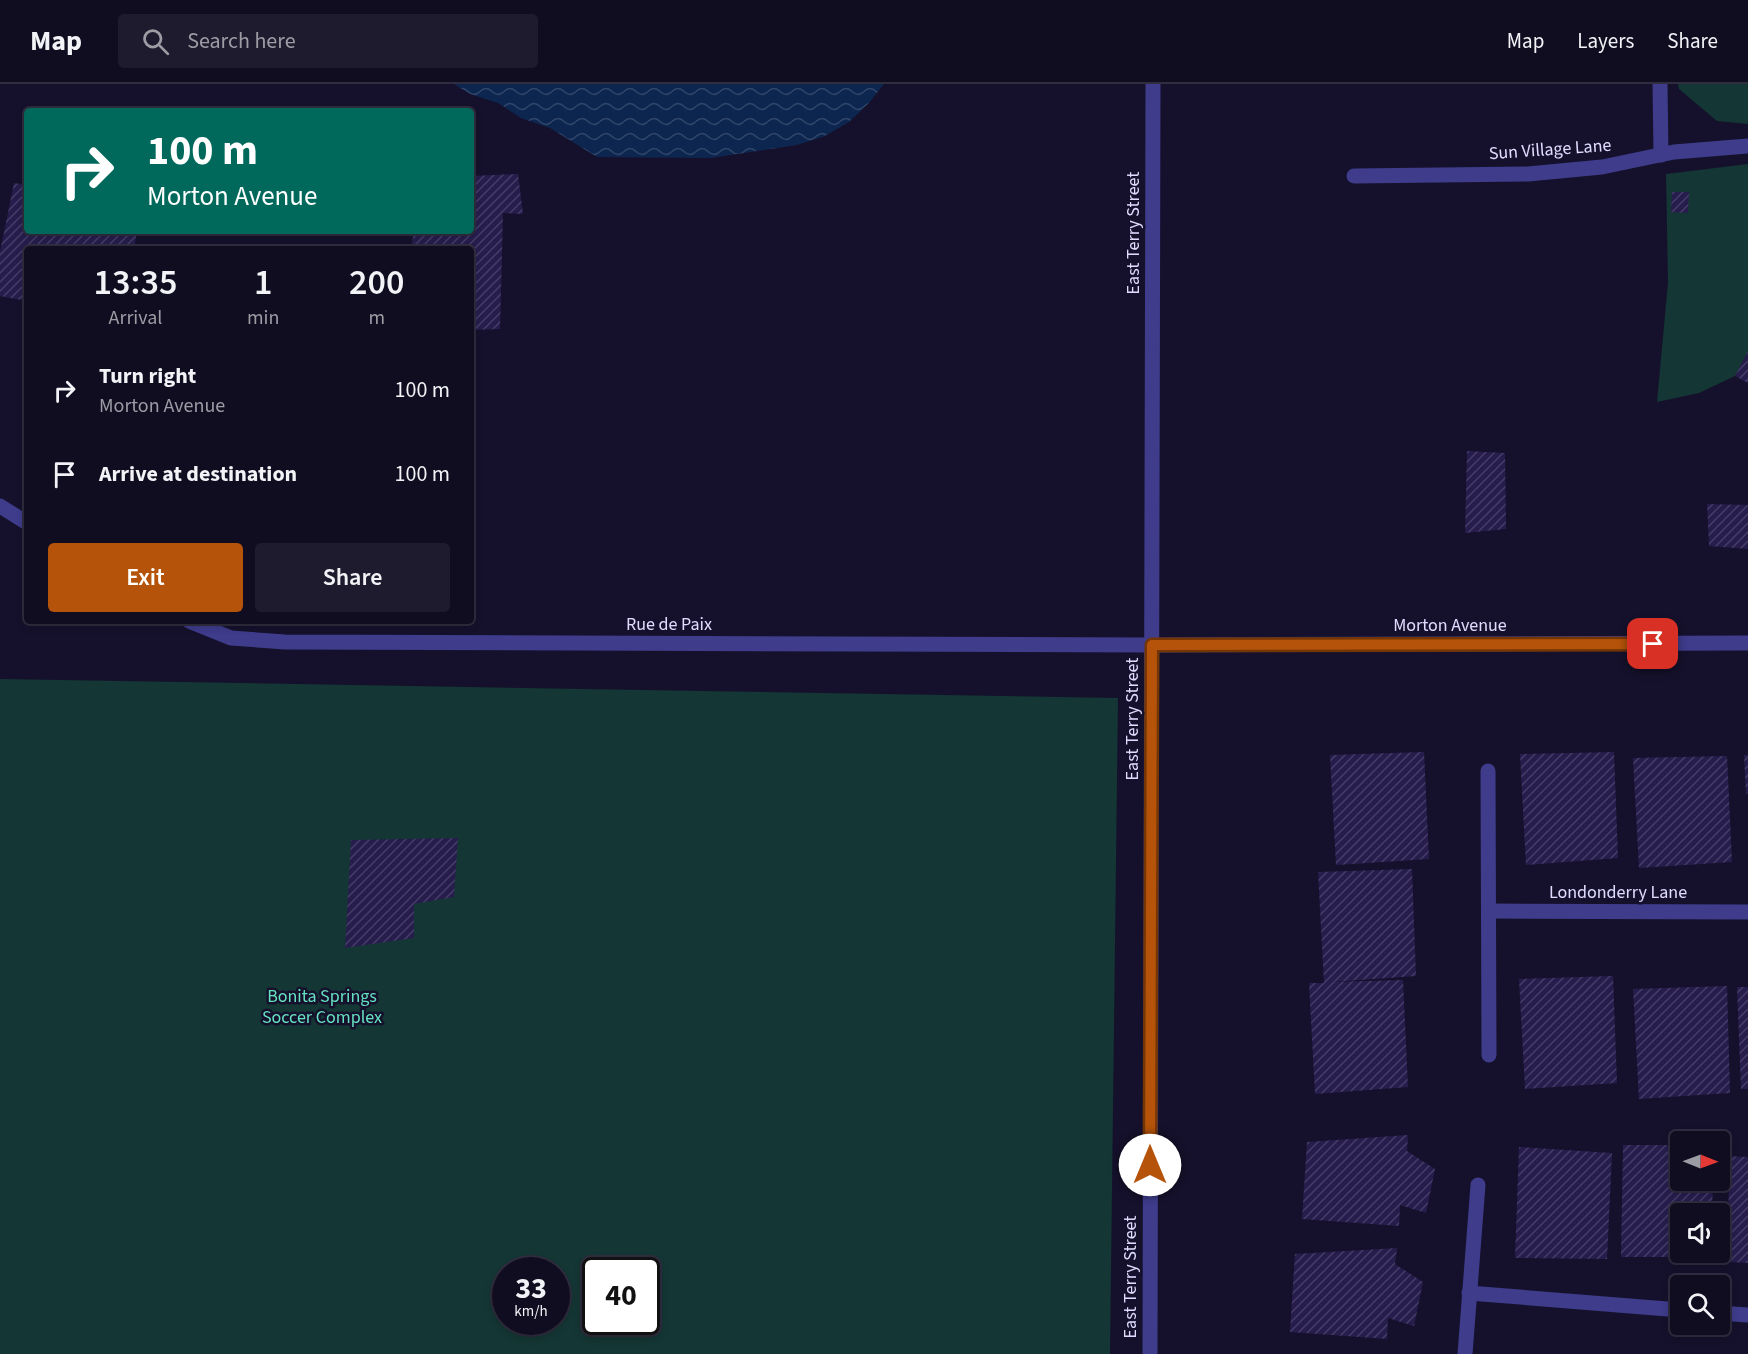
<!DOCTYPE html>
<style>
:root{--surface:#100d21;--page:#1e1b2e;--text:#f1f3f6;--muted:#9c9ca5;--line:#302d3f;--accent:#b45309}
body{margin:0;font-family:"Source Sans 3",sans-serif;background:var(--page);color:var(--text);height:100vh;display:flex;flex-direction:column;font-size:22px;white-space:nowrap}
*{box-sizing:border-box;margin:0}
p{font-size:20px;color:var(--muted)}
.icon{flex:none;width:33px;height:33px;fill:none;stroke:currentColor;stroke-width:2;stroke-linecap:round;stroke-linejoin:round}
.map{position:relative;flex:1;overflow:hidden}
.side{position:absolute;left:24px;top:162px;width:450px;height:378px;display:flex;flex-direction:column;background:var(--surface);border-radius:6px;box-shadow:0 3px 9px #0003,0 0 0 2px var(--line)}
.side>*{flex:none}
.top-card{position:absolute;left:24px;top:24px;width:450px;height:126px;border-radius:6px;box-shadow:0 3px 9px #0003,0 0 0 2px var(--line);background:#00695c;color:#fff;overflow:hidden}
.needle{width:39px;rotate:91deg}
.fabs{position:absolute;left:1670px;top:1047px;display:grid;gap:12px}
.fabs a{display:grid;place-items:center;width:60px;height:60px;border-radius:6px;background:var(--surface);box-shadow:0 3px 9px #0003,0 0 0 2px var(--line);font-size:30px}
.speed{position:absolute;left:492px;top:1173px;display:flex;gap:12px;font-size:30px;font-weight:700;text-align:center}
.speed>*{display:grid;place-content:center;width:78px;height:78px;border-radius:50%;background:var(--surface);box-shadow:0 3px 9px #0003,0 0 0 2px var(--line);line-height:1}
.speed small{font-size:15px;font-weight:400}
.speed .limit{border:3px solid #111;border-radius:9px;background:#fff;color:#111}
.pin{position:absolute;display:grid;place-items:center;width:51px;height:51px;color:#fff;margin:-26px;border-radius:12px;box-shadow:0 3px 9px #0006}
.me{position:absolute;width:66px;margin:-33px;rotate:0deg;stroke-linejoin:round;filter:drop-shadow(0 0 4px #0008)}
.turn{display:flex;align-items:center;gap:21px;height:126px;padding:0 24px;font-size:27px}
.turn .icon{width:78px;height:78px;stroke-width:2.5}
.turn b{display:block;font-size:42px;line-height:51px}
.eta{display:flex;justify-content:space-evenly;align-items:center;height:102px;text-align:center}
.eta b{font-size:36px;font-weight:600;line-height:42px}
.action{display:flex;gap:12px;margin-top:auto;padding:12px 24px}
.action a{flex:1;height:69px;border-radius:6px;background:var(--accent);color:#fff;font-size:24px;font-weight:600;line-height:69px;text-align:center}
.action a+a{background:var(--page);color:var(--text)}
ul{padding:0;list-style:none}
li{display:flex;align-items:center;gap:18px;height:84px;padding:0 24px}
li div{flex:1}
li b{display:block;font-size:22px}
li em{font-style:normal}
header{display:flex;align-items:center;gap:36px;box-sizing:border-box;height:84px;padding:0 30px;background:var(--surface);border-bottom:2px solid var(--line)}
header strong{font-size:28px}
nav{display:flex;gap:33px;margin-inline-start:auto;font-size:21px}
.search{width:420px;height:54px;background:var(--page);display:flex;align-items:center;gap:15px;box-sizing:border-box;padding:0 21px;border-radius:6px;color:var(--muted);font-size:22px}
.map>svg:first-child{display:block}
</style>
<header>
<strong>Map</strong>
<div class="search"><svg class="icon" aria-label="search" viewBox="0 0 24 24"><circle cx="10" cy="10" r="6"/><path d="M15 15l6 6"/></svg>Search here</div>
<nav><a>Map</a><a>Layers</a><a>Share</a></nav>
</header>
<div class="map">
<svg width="1748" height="1270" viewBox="0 0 1748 1270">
<defs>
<pattern id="water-waves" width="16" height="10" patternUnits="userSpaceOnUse" patternTransform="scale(1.5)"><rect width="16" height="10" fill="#0d264f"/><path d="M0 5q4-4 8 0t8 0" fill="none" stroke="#304569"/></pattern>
<pattern id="building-hatch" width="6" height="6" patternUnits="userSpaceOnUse" patternTransform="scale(1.5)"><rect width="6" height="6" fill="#261d4d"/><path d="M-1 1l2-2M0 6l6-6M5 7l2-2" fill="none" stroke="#453d68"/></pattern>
</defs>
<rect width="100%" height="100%" fill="#15112c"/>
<g fill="#143634" fill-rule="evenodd">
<polygon points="1678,0 1748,0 1748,40 1717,37 1679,5"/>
<polygon points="1748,80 1748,267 1735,292 1699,309 1657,318 1668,198 1666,90"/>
<path d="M0,595L1118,614L1110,1270H0ZM506,1186H556V1238H506ZM596,1186H646V1238H596Z"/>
</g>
<polygon fill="url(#water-waves)" points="454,0 884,0 869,19 849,38 825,52 797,61 711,74 597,73 550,44 521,34 498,19 470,10"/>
<g fill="url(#building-hatch)">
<polygon points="518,90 523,130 503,129 500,245 471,246 471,165 411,165 414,147 471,147 471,92"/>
<polygon points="14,99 27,101 27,147 137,147 134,165 27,165 27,217 0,212 0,168"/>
<polygon points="1672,108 1689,108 1688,129 1671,128"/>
<polygon points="1748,267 1748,299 1735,292"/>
<polygon points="1467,367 1505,369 1506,445 1465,449"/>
<polygon points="1707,420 1748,421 1748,465 1709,462"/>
<polygon points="1424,668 1429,775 1336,781 1330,671"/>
<polygon points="1614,668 1618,774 1526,781 1520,670"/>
<polygon points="1744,671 1748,671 1748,709 1746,710"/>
<polygon points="1727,672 1732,778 1639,784 1633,674"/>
<polygon points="458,754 454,813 414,820 414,854 345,864 351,756"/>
<polygon points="1412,785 1416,892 1331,898 1403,896 1408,1003 1315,1010 1309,899 1324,899 1318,788"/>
<polygon points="1613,892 1617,999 1525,1005 1519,895"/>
<polygon points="1727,902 1730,1009 1639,1015 1633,905"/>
<polygon points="1737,903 1748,903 1748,1005 1741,1005"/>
<polygon points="1408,1051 1407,1067 1435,1085 1426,1129 1400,1121 1399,1142 1302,1135 1307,1058"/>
<polygon points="1623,1061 1680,1061 1680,1096 1713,1096 1712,1130 1680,1130 1680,1168 1712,1168 1712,1173 1621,1173"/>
<polygon points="1519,1063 1612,1069 1607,1175 1515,1174"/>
<polygon points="1729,1072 1748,1073 1748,1179 1728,1178"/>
<polygon points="1397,1164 1395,1180 1423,1198 1414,1242 1388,1234 1387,1255 1290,1248 1295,1170"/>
</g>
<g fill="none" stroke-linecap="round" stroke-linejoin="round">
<g stroke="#3e3c8b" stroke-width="15">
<polyline points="1660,0 1661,71"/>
<polyline points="1354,92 1528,90 1602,83 1674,68 1748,62"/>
<polyline points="0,422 27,439"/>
<polyline points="189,537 231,554 285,558 1152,561 1748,559"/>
<polyline points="1488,687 1489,971"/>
<polyline points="1489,827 1748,828"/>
<polyline points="1469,1209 1680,1226"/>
<polyline points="1719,1229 1748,1231"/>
<polyline points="1150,1270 1153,0"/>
<polyline points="1465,1270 1478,1101"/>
</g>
</g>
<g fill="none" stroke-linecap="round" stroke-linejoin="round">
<g stroke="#753606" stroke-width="15">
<polyline id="route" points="1150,1081 1152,561 1653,560"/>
</g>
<use href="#route" stroke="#b45309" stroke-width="10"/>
</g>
<g text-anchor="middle" stroke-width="5" stroke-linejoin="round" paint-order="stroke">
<g font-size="18" fill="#e0dcff" stroke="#15112c">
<text transform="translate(1550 65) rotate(-4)" y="6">Sun Village Lane</text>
<text transform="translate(1133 149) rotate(-90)" y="6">East Terry Street</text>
<text x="669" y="546">Rue de Paix</text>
<text x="1450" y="547">Morton Avenue</text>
<text transform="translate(1132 635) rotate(-90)" y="6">East Terry Street</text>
<text x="1618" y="814">Londonderry Lane</text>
<text transform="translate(1130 1193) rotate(-90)" y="6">East Terry Street</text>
</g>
<g font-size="18" fill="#65e2c1" stroke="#15112c">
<text x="322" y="918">Bonita Springs<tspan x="322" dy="21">Soccer Complex</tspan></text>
</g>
</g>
</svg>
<div class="fabs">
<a><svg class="needle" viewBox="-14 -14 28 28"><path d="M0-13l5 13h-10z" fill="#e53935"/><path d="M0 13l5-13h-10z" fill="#9c9ca5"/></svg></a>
<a><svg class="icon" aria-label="sound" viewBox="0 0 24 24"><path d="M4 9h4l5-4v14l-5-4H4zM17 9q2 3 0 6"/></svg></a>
<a><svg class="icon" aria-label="search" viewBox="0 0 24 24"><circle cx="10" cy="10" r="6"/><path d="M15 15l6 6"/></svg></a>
</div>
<div class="speed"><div>33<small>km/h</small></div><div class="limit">40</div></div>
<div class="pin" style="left:1653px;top:560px;background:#d93025"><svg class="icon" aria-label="arrive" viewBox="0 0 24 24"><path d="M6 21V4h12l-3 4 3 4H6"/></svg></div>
<svg class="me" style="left:1150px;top:1081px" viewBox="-20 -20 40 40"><circle r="19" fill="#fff"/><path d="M0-13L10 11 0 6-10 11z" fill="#b45309"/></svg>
<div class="top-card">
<div class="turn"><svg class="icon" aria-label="right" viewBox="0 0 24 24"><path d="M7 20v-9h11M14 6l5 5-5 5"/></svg><div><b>100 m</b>Morton Avenue</div></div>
</div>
<section class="side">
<div class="eta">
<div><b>13:35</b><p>Arrival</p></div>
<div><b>1</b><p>min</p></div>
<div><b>200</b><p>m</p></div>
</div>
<ul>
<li><svg class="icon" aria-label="right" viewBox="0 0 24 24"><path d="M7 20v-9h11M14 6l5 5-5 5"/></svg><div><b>Turn right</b><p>Morton Avenue</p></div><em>100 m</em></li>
<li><svg class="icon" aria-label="arrive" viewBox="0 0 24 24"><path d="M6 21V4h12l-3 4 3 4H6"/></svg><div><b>Arrive at destination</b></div><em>100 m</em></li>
</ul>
<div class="action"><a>Exit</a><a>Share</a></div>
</section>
</div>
